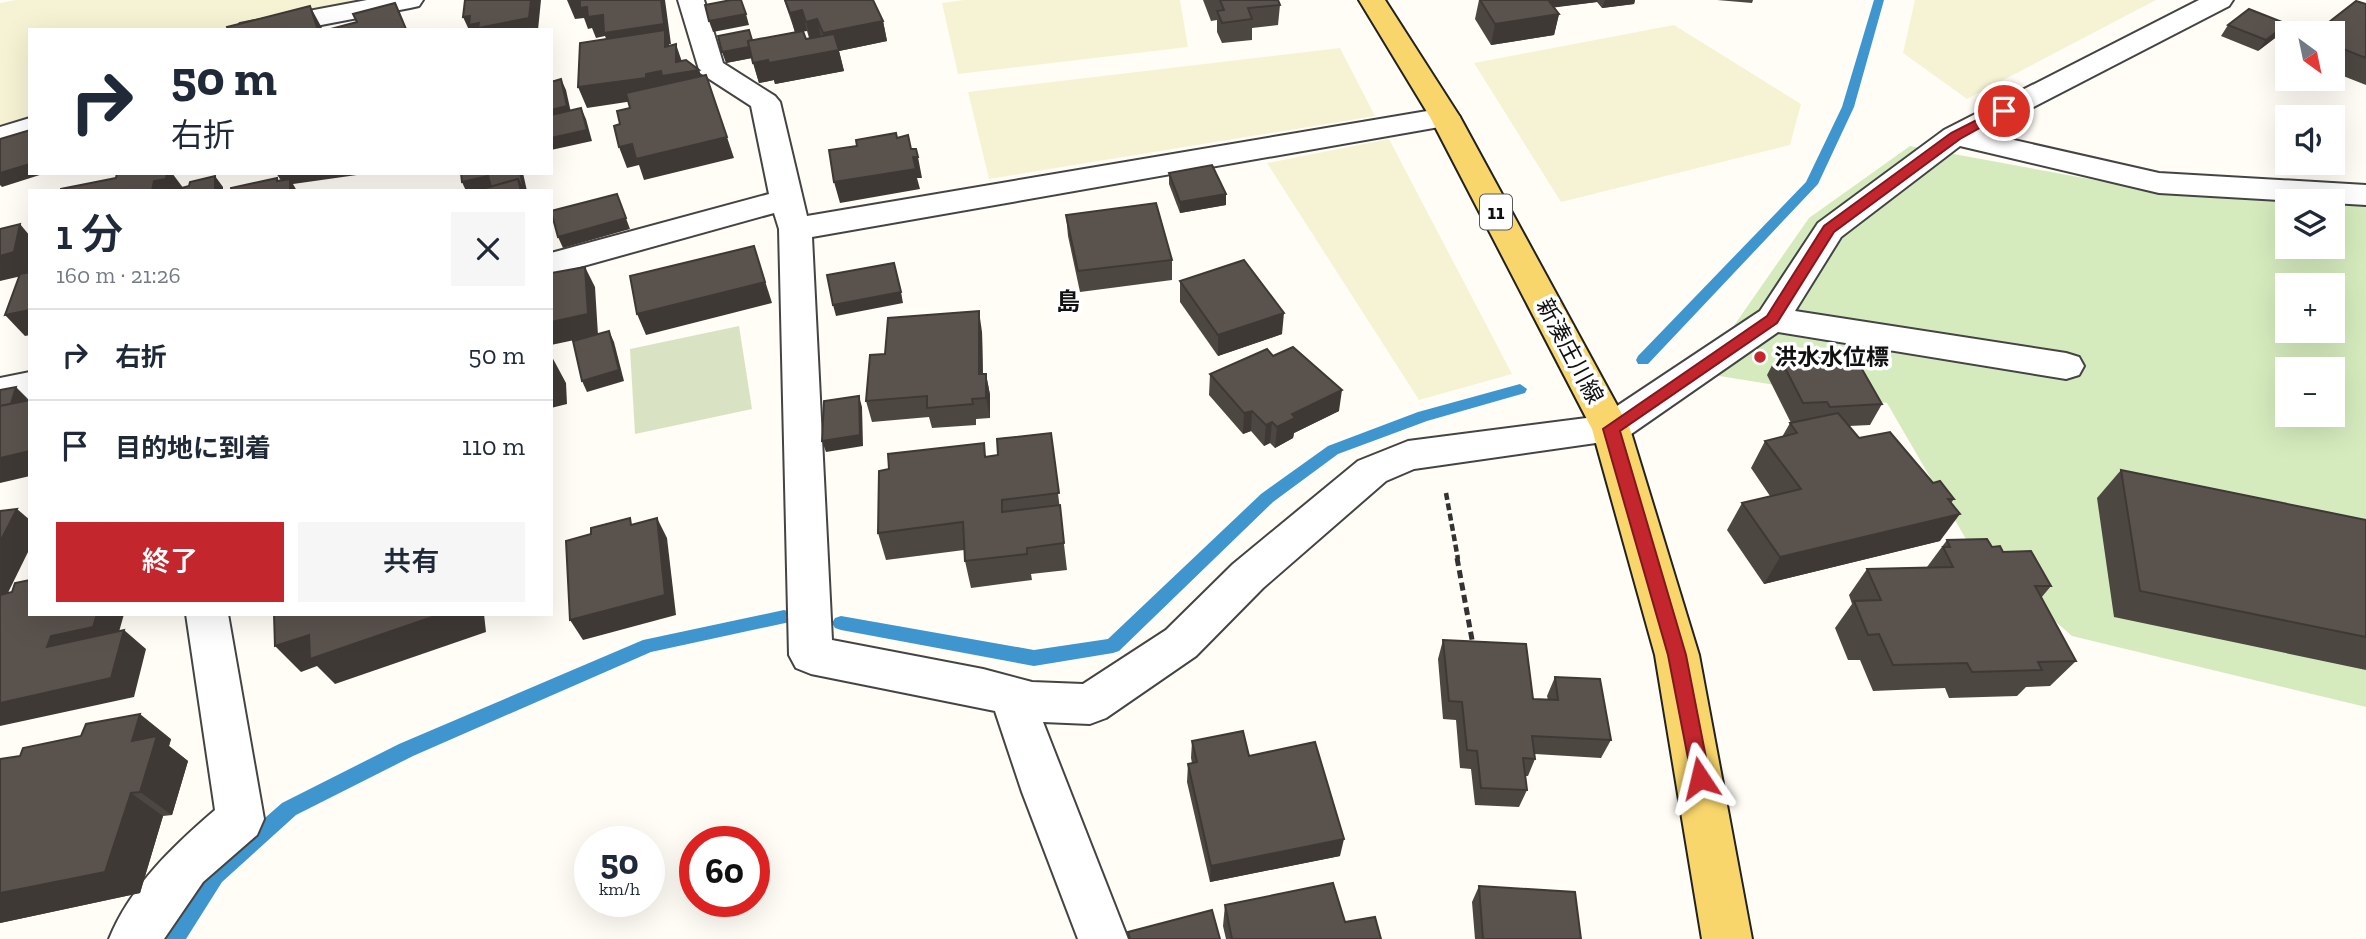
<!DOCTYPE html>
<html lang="ja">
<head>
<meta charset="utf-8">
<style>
	:root { --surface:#fff; --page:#f6f6f7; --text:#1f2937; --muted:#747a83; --line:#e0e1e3; --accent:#c4262e }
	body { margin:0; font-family:"Zilla Slab","Noto Sans JP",serif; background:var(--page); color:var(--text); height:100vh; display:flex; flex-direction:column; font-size:26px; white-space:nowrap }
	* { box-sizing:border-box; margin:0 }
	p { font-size:23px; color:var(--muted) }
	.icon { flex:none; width:38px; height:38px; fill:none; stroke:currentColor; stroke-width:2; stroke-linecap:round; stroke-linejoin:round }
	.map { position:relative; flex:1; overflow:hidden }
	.sheet { position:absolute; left:28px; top:189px; width:525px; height:427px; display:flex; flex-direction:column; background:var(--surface); border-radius:0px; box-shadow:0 7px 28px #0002 }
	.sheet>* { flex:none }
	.banner { position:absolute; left:28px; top:28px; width:525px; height:147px; border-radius:0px; box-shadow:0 7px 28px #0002; background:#fff; color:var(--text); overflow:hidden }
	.needle { width:46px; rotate:147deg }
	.fabs { position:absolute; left:2275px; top:21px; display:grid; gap:14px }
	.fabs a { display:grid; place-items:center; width:70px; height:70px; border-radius:0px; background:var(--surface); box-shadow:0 7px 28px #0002; font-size:35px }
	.speed { position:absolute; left:574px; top:826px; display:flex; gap:14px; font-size:35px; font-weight:700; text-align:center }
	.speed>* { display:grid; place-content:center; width:91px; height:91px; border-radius:50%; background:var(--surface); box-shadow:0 7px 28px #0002; line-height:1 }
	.speed small { font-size:18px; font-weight:400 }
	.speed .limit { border:10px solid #d22; background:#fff; color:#111 }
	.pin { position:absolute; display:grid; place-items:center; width:60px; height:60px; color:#fff; margin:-30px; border:4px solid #fff; border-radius:50%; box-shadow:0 2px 7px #0007 }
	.me { position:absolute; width:77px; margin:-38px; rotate:350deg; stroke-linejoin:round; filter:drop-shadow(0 0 5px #0008) }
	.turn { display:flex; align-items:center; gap:24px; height:147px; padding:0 28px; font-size:32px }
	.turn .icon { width:91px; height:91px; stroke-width:2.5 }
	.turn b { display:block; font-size:49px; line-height:60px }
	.round { display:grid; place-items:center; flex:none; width:74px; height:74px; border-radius:0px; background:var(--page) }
	.head { display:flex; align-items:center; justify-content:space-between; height:119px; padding:0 28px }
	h1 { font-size:42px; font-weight:600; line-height:52px }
	.button { display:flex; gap:14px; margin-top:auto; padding:14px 28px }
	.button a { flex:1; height:80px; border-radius:0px; background:var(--accent); color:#fff; font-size:28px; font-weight:600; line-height:80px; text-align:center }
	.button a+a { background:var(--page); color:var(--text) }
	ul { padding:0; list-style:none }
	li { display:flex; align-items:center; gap:21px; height:91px; padding:0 28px; border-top:2px solid var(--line) }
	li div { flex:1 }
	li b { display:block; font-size:26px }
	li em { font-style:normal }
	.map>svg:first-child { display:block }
	.farmland { fill:#f6f3d4 }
	.green { fill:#d5ebbd; fill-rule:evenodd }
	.cemetery { fill:#d9e3c4 }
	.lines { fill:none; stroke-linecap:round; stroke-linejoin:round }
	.stream { fill:#3f96cf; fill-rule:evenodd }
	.minor-casing { stroke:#444; stroke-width:4 }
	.major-casing { stroke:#222; stroke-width:4 }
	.path-far1 { stroke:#333; stroke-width:4.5; stroke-dasharray:7 3.5; stroke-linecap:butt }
	.path { stroke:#333; stroke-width:5; stroke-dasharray:8 4.5; stroke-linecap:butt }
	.minor { fill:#fff; fill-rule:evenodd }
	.major { fill:#f9d66b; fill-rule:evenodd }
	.wall { fill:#4d4742; fill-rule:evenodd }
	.shaded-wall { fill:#3f3936 }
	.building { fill:#5a524d; stroke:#3f3936; stroke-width:2 }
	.route { fill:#c4262e; stroke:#7f191e; stroke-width:2 }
	.poi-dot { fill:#c4262e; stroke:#fff; stroke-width:2.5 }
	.labels { text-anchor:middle; stroke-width:7; stroke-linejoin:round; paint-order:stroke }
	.shield { fill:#fff; stroke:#585858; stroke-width:2 }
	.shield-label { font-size:21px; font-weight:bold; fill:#111 }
	.street-label { font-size:23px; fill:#111; stroke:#fff }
	.poi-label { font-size:23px; font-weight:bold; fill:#111; stroke:#fff; text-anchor:start }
	.neighbourhood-label { font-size:24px; font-weight:bold; fill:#111; stroke:#fff }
</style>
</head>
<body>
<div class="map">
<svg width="2366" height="939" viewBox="0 0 2366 939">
	<rect width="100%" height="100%" fill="#fffdf5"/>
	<g class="farmland">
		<polygon points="16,0 375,0 222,30 30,30 30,118 0,129 0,3"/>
		<polygon points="964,0 1180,0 1188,47 958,74 942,3"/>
		<polygon points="1915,0 2156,0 1967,99 1903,53"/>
		<polygon points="1674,25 1801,104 1790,145 1561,202 1474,63"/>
		<polygon points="1340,48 1375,116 989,179 968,92"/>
		<polygon points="1389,139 1512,374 1419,400 1267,163"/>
	</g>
	<path class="green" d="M 1910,146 L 2171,194 L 2295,201 L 2287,201 L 2287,247 L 2333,247 L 2333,203 L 2366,205 L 2366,707 L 2072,636 L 1970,546 L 1887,403 L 1701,373 L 1809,218 ZM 2287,285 L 2333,285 L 2333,331 L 2287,331 ZM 2287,369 L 2333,369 L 2333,415 L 2287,415 Z"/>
	<polygon class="cemetery" points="739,326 752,409 635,434 630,349"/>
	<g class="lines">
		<g class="stream">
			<polygon points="1874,0 1884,0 1854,107 1818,184 1648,364 1638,364 1636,360 1638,356 1806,182 1842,107"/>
			<polygon points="1520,384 1527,389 1525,393 1427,421 1338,454 1273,502 1119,651 1113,653 1034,666 841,630 835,628 832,623 835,618 841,616 1034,650 1108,639 1261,494 1328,446 1418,412"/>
			<polygon points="784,610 790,612 793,617 790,622 651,652 413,756 296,815 222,882 186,939 164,939 208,868 282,803 399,744 643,640"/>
		</g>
		<defs>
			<g id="minor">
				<polygon points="367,0 423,0 419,6 410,8 295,30 236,30 240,24 250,22"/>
				<polygon points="678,0 704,0 723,63 775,96 780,102 807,216 1445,108 1455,111 1460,117 1455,123 1445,126 812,237 832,640 983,669 1032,682 1083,684 1166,630 1233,564 1358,461 1408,441 1602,416 1760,311 1818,223 1944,130 2199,0 2233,0 2229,6 1983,133 2159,173 2366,185 2366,205 2159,193 1960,146 1841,237 1795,311 2066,353 2079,357 2084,366 2079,375 2066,379 1778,332 1624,439 1414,469 1386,481 1263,588 1196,656 1106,718 1090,724 1043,722 1128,939 1078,939 1022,792 995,711 811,674 796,668 789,655 779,229 774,213 551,275 551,253 769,194 751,106 700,73"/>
				<polygon points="30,118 30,137 0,146 0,127"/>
				<polygon points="30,372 30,398 0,404 0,378"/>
				<path d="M 186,614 L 228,614 L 264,819 L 257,835 L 203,882 L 164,939 L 109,939 C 130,887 173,846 215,810 Z"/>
			</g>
			<polygon id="major" points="1359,0 1385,0 1460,117 1630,429 1699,655 1752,939 1702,939 1655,655 1592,429 1430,117"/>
		</defs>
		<use href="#minor" class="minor-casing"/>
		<use href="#major" class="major-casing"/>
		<polyline class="path-far1" points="1446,493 1458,559"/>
		<polyline class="path" points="1457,558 1473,645"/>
		<use href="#minor" class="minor"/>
		<use href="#major" class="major"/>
	</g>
	<g class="wall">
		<path d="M 784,0 L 873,0 L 883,21 L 887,41 L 839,51 L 844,71 L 775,84 L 774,80 L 759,83 L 752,58 L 726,63 L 752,40 L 795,32 ZM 803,31 L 807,31 L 809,38 L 806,39 Z"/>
		<polygon points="1203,0 1278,0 1280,5 1278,25 1252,28 1252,40 1222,43 1217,32 1217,20 1211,21"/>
		<polygon points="1479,0 1635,0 1634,4 1602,8 1597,2 1554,7 1559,14 1554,35 1491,45 1475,19"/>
		<polygon points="1717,0 1753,0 1752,3"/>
		<polygon points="2366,4 2366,85 2333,72 2333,33"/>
		<polygon points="2228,25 2279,35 2258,51 2221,36"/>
		<polygon points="1169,173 1226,194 1226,205 1180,213 1169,184"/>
		<polygon points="1066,215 1172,260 1172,280 1080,292 1068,236"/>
		<polygon points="1180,281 1282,334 1218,356 1180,302"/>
		<polygon points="982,332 983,374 986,374 990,395 990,418 976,419 976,425 932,428 929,417 872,422 866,401 885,354"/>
		<polygon points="1778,354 1882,404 1870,425 1849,426 1859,438 1933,483 1954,499 1951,503 1940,541 1764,584 1727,530 1742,503 1770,496 1751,468 1765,441 1782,437 1790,423 1791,423 1767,375"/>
		<polygon points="1273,356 1339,411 1294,433 1293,438 1275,448 1270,443 1264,446 1251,431 1243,434 1209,395 1210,374"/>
		<polygon points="1051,433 1067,570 1031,574 1032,580 971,588 965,561 964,550 886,560 878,533 987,457 998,455"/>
		<polygon points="2121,470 2366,520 2366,670 2114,617 2097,498"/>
		<polygon points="1947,540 1992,547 2003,552 2051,586 2041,598 2076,661 2050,686 2026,687 2017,696 1949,698 1945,688 1873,691 1860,660 1848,660 1835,628 1852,604 1849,595 1867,569 1927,567"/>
		<polygon points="1443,640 1533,699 1548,700 1547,696 1555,677 1611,740 1601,758 1535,754 1535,759 1528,776 1525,776 1527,790 1519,807 1475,805 1471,769 1460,768 1456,720 1443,719 1438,659"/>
		<polygon points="171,739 169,746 188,761 172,815 163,816 140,893 0,923 0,759"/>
		<polygon points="1192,741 1249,756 1340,856 1210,882 1187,782 1188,764 1192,763 1191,758"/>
		<polygon points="1479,886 1581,939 1475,939 1472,902"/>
		<polygon points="1225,905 1345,922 1381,939 1226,939 1223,926"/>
	</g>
	<g class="shaded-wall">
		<polygon points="531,0 541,0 538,30 469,30 463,17"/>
		<polygon points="567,0 581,0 587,7 603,15 661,0 665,0 671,44 669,44 671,50 612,54 605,36 596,38 592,28 588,29 584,18 575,19"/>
		<polygon points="1530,0 1598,0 1597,2 1527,11"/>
		<polygon points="1605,0 1635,0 1634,4 1602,8"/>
		<polygon points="310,6 323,30 318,30"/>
		<polygon points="802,10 807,31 795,33 790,13"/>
		<polygon points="746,14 749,25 713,32 709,21"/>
		<polygon points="1559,14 1554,35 1491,45 1495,24"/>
		<polygon points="817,19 822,40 811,42 806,22"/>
		<polygon points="883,21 887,41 839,51 844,71 775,84 774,80 759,83 753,63 828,53 823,33"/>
		<polygon points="2287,24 2279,35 2258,51 2266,40"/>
		<polygon points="676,44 683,65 699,70 706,90 587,108 578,87 661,71 676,62"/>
		<polygon points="754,46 757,57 726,63 722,52"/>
		<polygon points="561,79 566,90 572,117 551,122 551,110"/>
		<polygon points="581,108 586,119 592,141 551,150 551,138"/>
		<polygon points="727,137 734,158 644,180 639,165 627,168 619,147 632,144"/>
		<polygon points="913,157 918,157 922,178 917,178 920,189 840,203 834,182"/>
		<polygon points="30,164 30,173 46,173 2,187 0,185 0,173"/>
		<polygon points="162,173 172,173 184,189 183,191 152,191 154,181"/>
		<polygon points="276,173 371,173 293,184 297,191 290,191 284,185"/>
		<polygon points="520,173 523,173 527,191 502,191 518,179"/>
		<polygon points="215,176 223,187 223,191 215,191"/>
		<polygon points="488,176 494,187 478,191 466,191 462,182"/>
		<polygon points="617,194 630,229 563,248 558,237"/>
		<polygon points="1226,194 1226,205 1180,213 1180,202"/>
		<polygon points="20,224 30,236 30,274 0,281 0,256"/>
		<polygon points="754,246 772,303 646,335 637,314"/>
		<polygon points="585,267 595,287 598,335 551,345 551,322"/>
		<polygon points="901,292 903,303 836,316 833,305"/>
		<polygon points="30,310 30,335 25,336 5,315"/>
		<polygon points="979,311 982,332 983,395 979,374"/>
		<polygon points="1284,313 1282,334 1218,356 1218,335"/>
		<polygon points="609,331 614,342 624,381 587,392 582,381"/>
		<polygon points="551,355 566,383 567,404 551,408"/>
		<polygon points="986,374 990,395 990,418 986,398"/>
		<polygon points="16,387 27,398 20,423 0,428"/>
		<polygon points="1342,390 1339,411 1294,433 1293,438 1275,448 1277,427 1292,414"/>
		<polygon points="859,396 862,407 863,446 826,452 822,441"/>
		<polygon points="1252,411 1251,431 1243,434 1244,413"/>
		<polygon points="1272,422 1270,443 1264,446 1266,425"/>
		<polygon points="30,451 30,476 0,483 0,458"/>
		<polygon points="17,509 30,520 30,548 0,609 0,542"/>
		<polygon points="1960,514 1940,541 1764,584 1780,557"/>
		<polygon points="657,518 667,538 676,615 583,640 570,620"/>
		<polygon points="97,614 124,614 115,646 47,647 51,636"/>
		<polygon points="441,614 484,614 486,632 335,684 317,666 301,672 275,646 309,635"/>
		<polygon points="124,630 146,649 134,697 0,726 0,703"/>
		<polygon points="140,714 171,739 169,746 188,761 172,815 140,792 132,741"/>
		<polygon points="131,793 163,816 140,893 0,923 0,893"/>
		<polygon points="1344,839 1340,856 1210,882 1211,866"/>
	</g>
	<g class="building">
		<polygon points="465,0 531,0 529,18 478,28 479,23 469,25 470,16 463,17"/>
		<polygon points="580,0 661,0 664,24 604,33 603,15 588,17 587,7 580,8"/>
		<polygon points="731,0 741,0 746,14 709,21 705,5"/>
		<polygon points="785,0 873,0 883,21 823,33 817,19 806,22 802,10 790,13"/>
		<polygon points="1220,0 1278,0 1280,5 1248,8 1252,19 1222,23 1217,11 1224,10"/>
		<polygon points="1480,0 1548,0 1559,14 1495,24"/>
		<polygon points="2356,1 2366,4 2366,58 2333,45 2333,33 2315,33"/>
		<polygon points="395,3 406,29 402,30 327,30 357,22 353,14"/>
		<polygon points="310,6 318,30 228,30 227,27"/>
		<polygon points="2249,9 2287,24 2266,40 2228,25"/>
		<polygon points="665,30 665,47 676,44 676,62 686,60 699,70 662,76 661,71 646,74 646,78 578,87 580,43"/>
		<polygon points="749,30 752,40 748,41 749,47 722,52 718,36"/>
		<polygon points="803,31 806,39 834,34 839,50 769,63 768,60 753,63 748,41"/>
		<polygon points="706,75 727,137 636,159 632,144 619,147 614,126 620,124 617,111 630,108 626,93"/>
		<polygon points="561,79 567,106 551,110 551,82"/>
		<polygon points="581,108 587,130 551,138 551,115"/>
		<polygon points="30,130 30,164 0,173 0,139"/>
		<polygon points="896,133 897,138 908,135 911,149 916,149 918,157 913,157 916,169 834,182 829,150 857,146 856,140"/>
		<polygon points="1212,165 1226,194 1180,202 1169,173"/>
		<polygon points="117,173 167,173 166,179 154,181 152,191 60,191 61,189 116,178"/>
		<polygon points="461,173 520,173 523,185 521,186 518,179 491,187 488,176 462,182"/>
		<polygon points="215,176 215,191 171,191 189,186 190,182"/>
		<polygon points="277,178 277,181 290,179 290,191 231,191 231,188"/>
		<polygon points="518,179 521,191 475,191"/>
		<polygon points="617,194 626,218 558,237 551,211"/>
		<polygon points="1156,203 1172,260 1078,271 1066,215"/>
		<polygon points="20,224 14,252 0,256 0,229"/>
		<polygon points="754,246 765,282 637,314 630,276"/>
		<polygon points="1244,260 1284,313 1218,335 1180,281"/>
		<polygon points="894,263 901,292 833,305 827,275"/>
		<polygon points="585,267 588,314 551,322 551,273"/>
		<polygon points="30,272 30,310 5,315 20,274"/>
		<polygon points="979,311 979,374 986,374 986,398 972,399 973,404 927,408 927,396 866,401 870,355 885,354 888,318"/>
		<polygon points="609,331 619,370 582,381 573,341"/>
		<polygon points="1293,347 1342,390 1292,414 1295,418 1277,427 1272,422 1266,425 1252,411 1244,413 1210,374 1267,349 1273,356"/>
		<polygon points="1851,350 1882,404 1830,407 1827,402 1803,403 1778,354"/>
		<polygon points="16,387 11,404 0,406 0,390"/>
		<polygon points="859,396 860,435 822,441 824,401"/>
		<polygon points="30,400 30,451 0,458 0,406"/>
		<polygon points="1838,413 1859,438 1890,432 1933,483 1940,481 1954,499 1948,499 1960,514 1780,557 1742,503 1801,489 1765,441 1797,433 1790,423"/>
		<polygon points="1051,433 1059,493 1002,500 1002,512 1060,505 1064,543 1027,548 1027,554 965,561 963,522 878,533 879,471 889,469 888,454 984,443 985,457 998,455 997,439"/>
		<polygon points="2121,470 2366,520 2366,637 2140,591"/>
		<polygon points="17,509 0,542 0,511"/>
		<polygon points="630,518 631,525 657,518 665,595 570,620 566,541 591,534 591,528"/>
		<polygon points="1987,539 1992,547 2000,546 2003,552 2031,551 2051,586 2035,586 2076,661 2038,662 2042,670 1972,672 1967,663 1893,665 1879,634 1868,635 1854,601 1881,600 1867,569 1953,567 1943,547 1950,547 1947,540"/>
		<polygon points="30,580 30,614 97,614 93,627 51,636 47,647 124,630 111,678 0,703 0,595 12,592 15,583"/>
		<polygon points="274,614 441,614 310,659 309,635 275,646"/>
		<polygon points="1443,640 1526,644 1533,699 1558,700 1555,677 1600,679 1611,740 1532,736 1535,759 1523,758 1527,790 1481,788 1477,751 1467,750 1462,702 1449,701"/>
		<polygon points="140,714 132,741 157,736 140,792 131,793 105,872 0,893 0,759 20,756 23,748 81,736 86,724"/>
		<polygon points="1243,731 1249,756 1315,742 1344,839 1211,866 1188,764 1197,762 1192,741"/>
		<polygon points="1333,883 1345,922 1375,917 1381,939 1232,939 1225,905"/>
		<polygon points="1479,886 1575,892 1581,939 1483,939"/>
		<polygon points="1212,910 1220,939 1130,939 1128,932"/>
	</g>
	<polygon class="route" points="2000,108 2010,111 1960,139 1834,232 1777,323 1620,431 1686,655 1710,778 1707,784 1700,787 1693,784 1668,655 1603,429 1767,316 1824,226 1951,133"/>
	<circle class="poi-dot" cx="1760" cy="357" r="7"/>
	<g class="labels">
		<rect class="shield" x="1480" y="194.5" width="32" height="35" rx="5"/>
		<g class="shield-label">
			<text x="1496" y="219">11</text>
		</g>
		<g class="street-label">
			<text transform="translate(1570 351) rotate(62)" y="8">新湊庄川線</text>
		</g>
		<g class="poi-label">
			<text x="1774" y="365">洪水水位標</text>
		</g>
		<g class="neighbourhood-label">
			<text x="1068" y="310">島</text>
		</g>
	</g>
</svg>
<div class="fabs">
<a><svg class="needle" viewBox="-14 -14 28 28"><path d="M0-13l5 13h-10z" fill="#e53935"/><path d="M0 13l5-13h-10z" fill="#747a83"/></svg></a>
<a><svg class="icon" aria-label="sound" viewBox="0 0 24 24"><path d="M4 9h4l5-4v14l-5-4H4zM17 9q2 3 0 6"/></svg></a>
<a><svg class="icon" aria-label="layers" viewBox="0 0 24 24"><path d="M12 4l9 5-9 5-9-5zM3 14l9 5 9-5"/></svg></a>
<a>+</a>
<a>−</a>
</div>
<div class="speed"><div>50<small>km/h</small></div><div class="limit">60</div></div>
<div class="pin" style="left:2004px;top:111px;background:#d93025"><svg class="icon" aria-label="arrive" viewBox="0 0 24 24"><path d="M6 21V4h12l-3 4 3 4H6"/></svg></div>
<svg class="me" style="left:1700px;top:778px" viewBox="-20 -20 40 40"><path d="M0-17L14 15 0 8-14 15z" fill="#c4262e" stroke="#fff" stroke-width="4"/></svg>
<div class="banner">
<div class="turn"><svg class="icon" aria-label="right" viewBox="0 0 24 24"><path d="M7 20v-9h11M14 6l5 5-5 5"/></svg><div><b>50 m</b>右折</div></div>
</div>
<section class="sheet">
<div class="head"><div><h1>1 分</h1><p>160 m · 21:26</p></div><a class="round"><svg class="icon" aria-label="close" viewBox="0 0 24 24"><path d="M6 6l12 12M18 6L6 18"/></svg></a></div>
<ul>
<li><svg class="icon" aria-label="right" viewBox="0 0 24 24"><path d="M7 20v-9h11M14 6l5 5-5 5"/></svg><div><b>右折</b></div><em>50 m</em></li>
<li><svg class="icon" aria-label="arrive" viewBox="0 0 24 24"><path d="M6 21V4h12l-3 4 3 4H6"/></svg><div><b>目的地に到着</b></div><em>110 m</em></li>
</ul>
<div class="button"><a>終了</a><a>共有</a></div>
</section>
</div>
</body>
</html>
